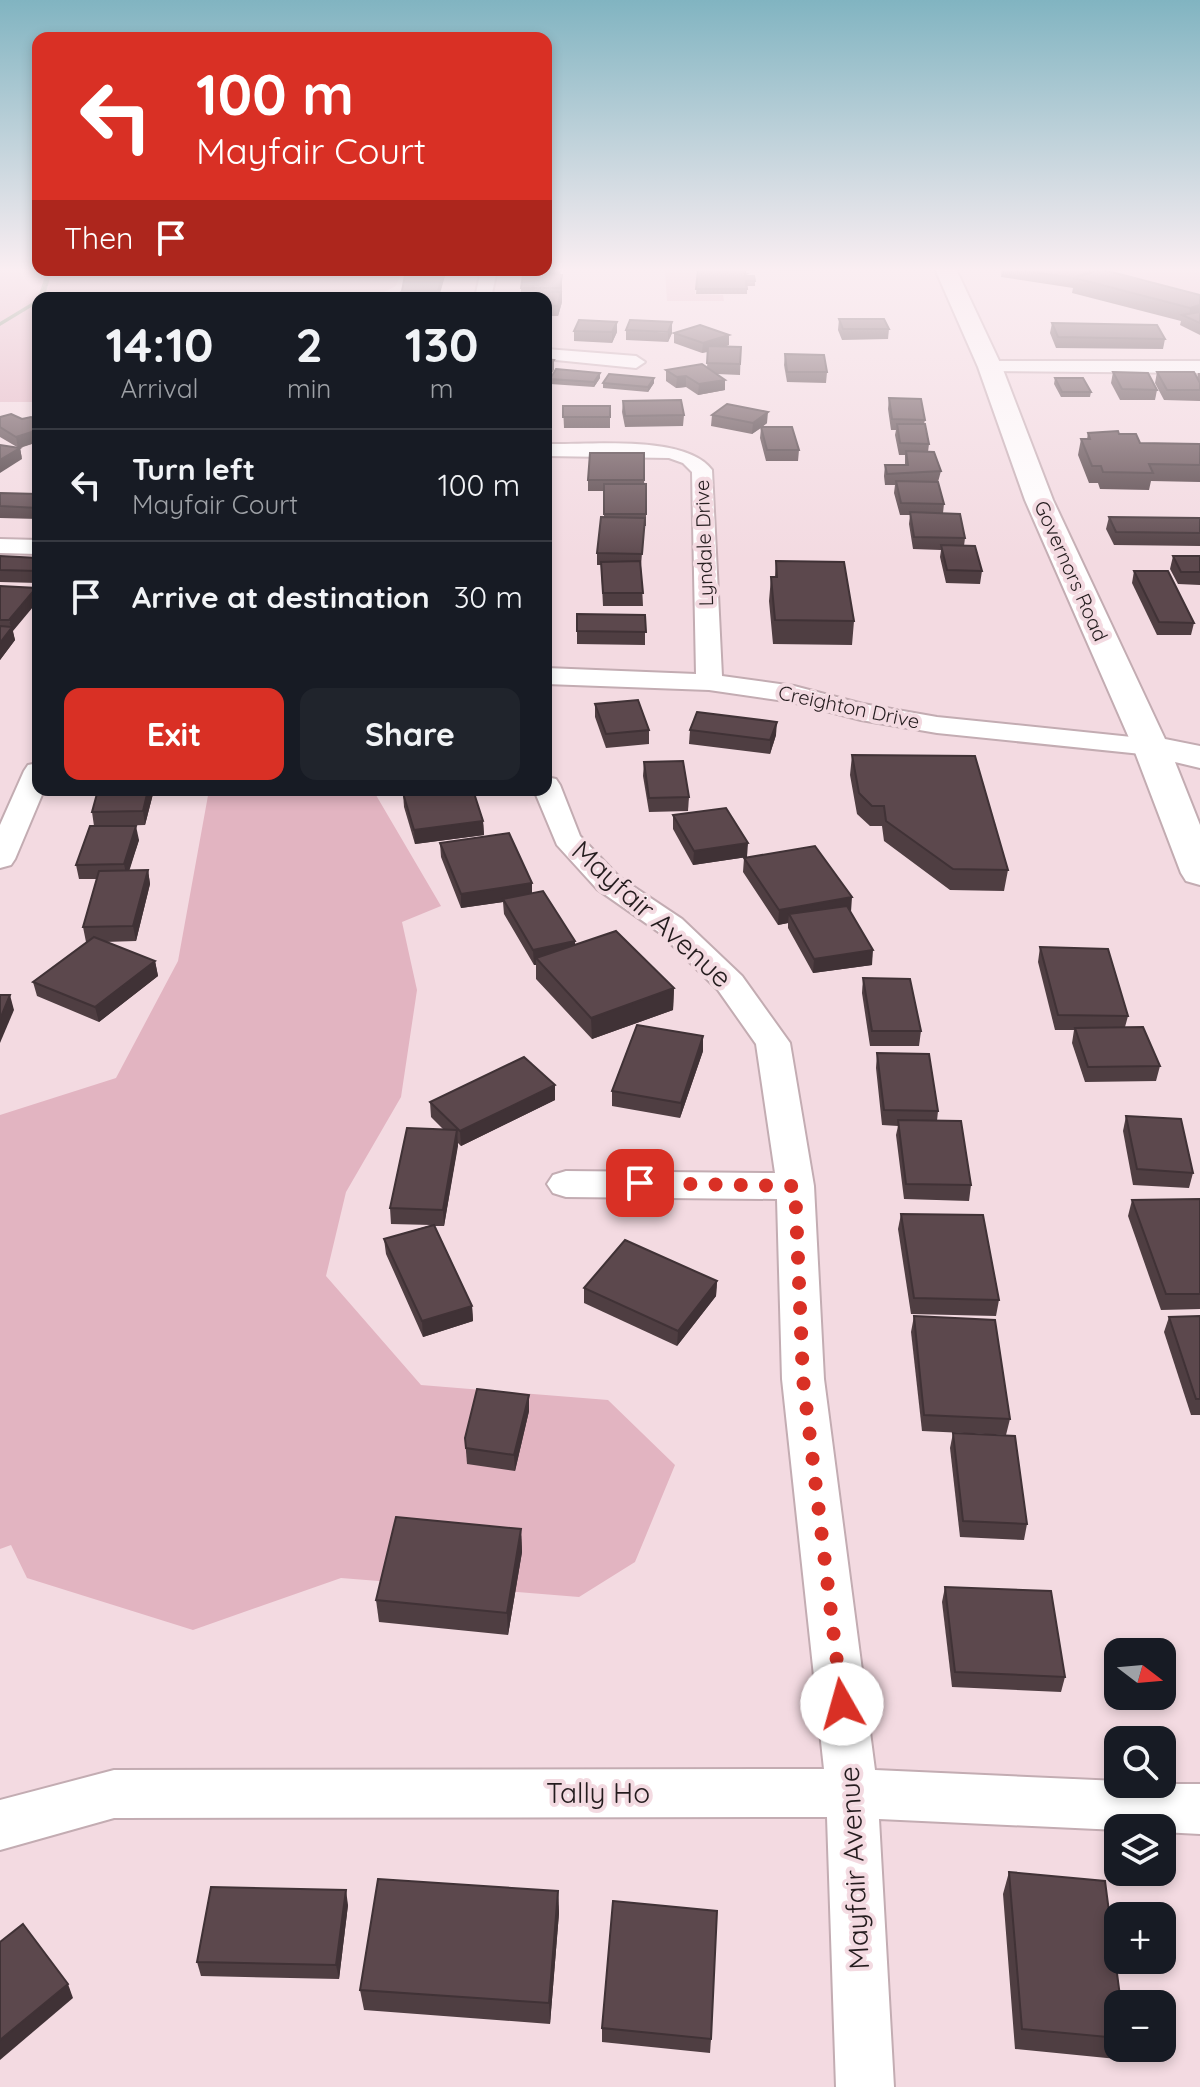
<!DOCTYPE html>
<html lang="en">
<head>
<meta charset="utf-8">
<style>
	:root { --surface:#171b24; --page:#20242c; --text:#f1f3f6; --muted:#9ea1a6; --line:#363941; --accent:#d93025 }
	body { margin:0; font-family:Quicksand,sans-serif; background:var(--page); color:var(--text); height:100vh; display:flex; flex-direction:column; font-size:30px; white-space:nowrap }
	* { box-sizing:border-box; margin:0 }
	p { font-size:26px; color:var(--muted) }
	.icon { flex:none; width:44px; height:44px; fill:none; stroke:currentColor; stroke-width:2; stroke-linecap:round; stroke-linejoin:round }
	.map { position:relative; flex:1; overflow:hidden }
	.side { position:absolute; left:32px; top:292px; width:520px; height:504px; display:flex; flex-direction:column; background:var(--surface); border-radius:16px; box-shadow:0 4px 12px #0003 }
	.side>* { flex:none }
	.hud { position:absolute; left:32px; top:32px; width:520px; height:244px; border-radius:16px; box-shadow:0 4px 12px #0003; background:#d93025; color:#fff; overflow:hidden }
	.needle { width:52px; rotate:106deg }
	.buttons { position:absolute; left:1104px; top:1638px; display:grid; gap:16px }
	.buttons a { display:grid; place-items:center; width:72px; height:72px; border-radius:16px; background:var(--surface); box-shadow:0 4px 12px #0003; font-size:40px }
	.pin { position:absolute; display:grid; place-items:center; width:68px; height:68px; color:#fff; margin:-34px; border-radius:16px; box-shadow:0 4px 12px #0006 }
	.me { position:absolute; width:88px; margin:-44px; rotate:353deg; stroke-linejoin:round; filter:drop-shadow(0 0 6px #0008) }
	.turn { display:flex; align-items:center; gap:28px; height:168px; padding:0 32px; font-size:36px }
	.turn .icon { width:104px; height:104px; stroke-width:2.5 }
	.turn b { display:block; font-size:56px; line-height:68px }
	.then { display:flex; align-items:center; height:76px; padding:0 32px; background:#0003; gap:16px; font-size:30px }
	.eta { display:flex; justify-content:space-evenly; align-items:center; height:136px; text-align:center }
	.eta b { font-size:48px; font-weight:800; line-height:56px }
	.cta { display:flex; gap:16px; margin-top:auto; padding:16px 32px }
	.cta a { flex:1; height:92px; border-radius:16px; background:var(--accent); color:#fff; font-size:32px; font-weight:800; line-height:92px; text-align:center }
	.cta a+a { background:var(--page); color:var(--text) }
	ul { padding:0; list-style:none }
	li { display:flex; align-items:center; gap:24px; height:112px; padding:0 32px; border-top:2px solid var(--line) }
	li div { flex:1 }
	li b { display:block; font-size:30px }
	li em { font-style:normal }
	.map>svg:first-child { display:block }
	.green { fill:#e2b4c1 }
	.lines { fill:none; stroke-linecap:round; stroke-linejoin:round }
	.stream { fill:#698667; fill-rule:evenodd }
	.street-casing { stroke:#c3acb2; stroke-width:4 }
	.secondary-casing { stroke:#c3acb2; stroke-width:4 }
	.street { fill:#fff; fill-rule:evenodd }
	.secondary { fill:#fff; fill-rule:evenodd }
	.wall { fill:#4f3e42 }
	.shaded-wall { fill:#403236 }
	.building { fill:#5c484d; stroke:#403236; stroke-width:2 }
	.route { stroke:#d93025; stroke-width:14; stroke-dasharray:0 25.2 }
	.labels { text-anchor:middle; stroke-width:8; stroke-linejoin:round; paint-order:stroke }
	.far-street-label { font-size:20px; fill:#241c1e; stroke:#f3dae1 }
	.near-street-label { font-size:28px; fill:#241c1e; stroke:#f3dae1 }
</style>
</head>
<body>
<div class="map">
<svg width="1200" height="2087" viewBox="0 0 1200 2087">
	<rect width="100%" height="100%" fill="#f3dae1"/>
	<g class="green">
		<polygon points="0,269 38,270 402,270 396,286 372,298 38,298 38,402 0,402"/>
		<polygon points="665,269 697,269 695,294 723,295 724,301 667,301"/>
		<polygon points="1088,269 1200,269 1200,302 1158,295"/>
		<polygon points="209,790 373,790 441,906 402,922 417,990 401,1097 346,1192 326,1276 421,1385 608,1400 675,1465 635,1562 579,1597 341,1578 193,1630 27,1578 11,1545 0,1549 0,1115 116,1078 178,961"/>
	</g>
	<g class="lines">
		<g class="stream">
			<polygon points="38,269 44,270 51,275 44,298 38,298 45,276"/>
			<polygon points="38,299 38,303 0,326 0,322"/>
		</g>
		<defs>
			<g id="street">
				<polygon points="481,270 497,270 491,298 475,298"/>
				<polygon points="546,349 636,356 645,362 636,368 546,359"/>
				<polygon points="990,361 1200,361 1200,373 983,371 981,367 983,363"/>
				<path d="M 546,444 C 589,445 686,434 712,470 L 722,676 L 794,686 L 863,704 L 937,717 L 1151,739 L 1161,741 L 1165,747 L 1161,753 L 1151,755 L 937,733 L 861,720 L 792,702 L 709,690 L 546,684 L 546,668 L 696,674 L 692,472 L 683,463 L 669,458 L 546,456 Z"/>
				<polygon points="0,539 38,540 38,554 0,553"/>
				<polygon points="38,763 38,790 44,790 15,859 11,865 0,868 0,825 24,771 28,765"/>
				<polygon points="546,777 556,779 560,785 580,836 619,877 682,919 742,976 790,1043 814,1186 824,1379 875,1770 1118,1781 1118,1784 1200,1784 1200,1834 1162,1832 1162,1828 1118,1830 879,1819 894,2087 836,2087 827,1817 114,1818 0,1850 0,1800 114,1770 824,1769 782,1379 777,1199 566,1197 553,1193 547,1184 553,1175 566,1171 775,1173 756,1044 718,990 660,933 597,889 557,845 534,790 546,790"/>
			</g>
			<polygon id="secondary" points="935,269 956,269 1002,367 1053,500 1165,739 1200,746 1200,768 1175,762 1200,825 1200,885 1186,881 1181,873 1133,747 1025,500 978,367"/>
		</defs>
		<use href="#street" class="street-casing"/>
		<use href="#secondary" class="secondary-casing"/>
		<use href="#street" class="street"/>
		<use href="#secondary" class="secondary"/>
	</g>
	<g class="wall">
		<polygon points="561,269 560,275 562,285 562,302 558,316 550,316 546,327 546,298 521,298 521,288 528,275 528,270"/>
		<polygon points="698,269 750,273 745,276 755,281 755,286 747,286 747,294 696,294"/>
		<polygon points="761,269 859,269 789,271"/>
		<polygon points="1002,269 1094,269 1094,271 1200,295 1200,335 1180,325 1181,321 1072,293 1073,288 1001,277"/>
		<polygon points="406,270 448,270 446,271 439,298 393,298 402,292"/>
		<polygon points="839,319 889,329 888,339 842,340 838,330"/>
		<polygon points="617,322 617,332 612,343 574,341 574,331"/>
		<polygon points="1052,323 1165,339 1163,349 1056,348 1050,333"/>
		<polygon points="626,330 672,333 668,342 626,340"/>
		<polygon points="674,333 729,335 729,345 726,346 741,347 740,375 717,374 725,390 698,395 686,387 676,388 666,381 666,370 707,368 708,352 702,353 674,343"/>
		<polygon points="785,354 827,372 826,383 787,382 784,365"/>
		<polygon points="1113,372 1157,390 1155,400 1120,400 1111,383"/>
		<polygon points="1157,372 1197,378 1198,373 1200,373 1200,401 1164,400 1155,383"/>
		<polygon points="600,378 594,387 550,384 550,379"/>
		<polygon points="654,378 654,383 648,392 603,388 603,383"/>
		<polygon points="1055,378 1091,392 1090,397 1061,397 1054,384"/>
		<polygon points="889,398 925,420 924,424 929,444 928,452 941,471 938,482 944,504 943,513 965,538 964,546 982,571 980,584 946,583 940,557 941,550 913,549 909,524 910,515 900,515 894,493 895,485 885,485 884,476 885,465 905,465 905,455 899,455 895,435 896,430 891,430 888,409"/>
		<polygon points="623,401 684,415 683,426 625,427 622,412"/>
		<polygon points="563,406 610,417 610,428 564,428"/>
		<polygon points="712,415 767,423 762,427 799,450 798,461 766,461 760,438 761,428 752,434 711,426"/>
		<polygon points="0,417 38,420 38,442 20,448 22,459 17,447 0,437"/>
		<polygon points="1088,433 1119,434 1140,443 1200,444 1200,482 1151,481 1149,490 1100,489 1098,483 1089,483 1078,455 1081,439 1087,439"/>
		<polygon points="588,480 644,480 646,514 646,526 644,526 641,566 643,606 603,606 601,565 597,565 597,553 604,517 604,491 588,491"/>
		<polygon points="0,493 38,494 38,519 0,518"/>
		<polygon points="1109,517 1200,518 1200,546 1114,545 1106,529"/>
		<polygon points="0,556 38,558 38,583 0,582"/>
		<polygon points="1173,556 1200,556 1200,585 1178,584 1170,569"/>
		<polygon points="776,561 854,621 852,645 773,644 769,601 771,577 775,577"/>
		<polygon points="1134,571 1194,623 1191,635 1157,635 1132,583"/>
		<polygon points="0,587 15,640 0,660"/>
		<polygon points="577,614 645,615 645,645 577,644"/>
		<polygon points="595,704 649,730 649,744 606,748 595,717"/>
		<polygon points="690,730 776,735 770,754 689,744"/>
		<polygon points="852,755 1008,870 1004,891 950,890 884,841 882,826 870,826 857,814 850,775"/>
		<polygon points="644,762 689,797 688,811 649,812 643,776"/>
		<polygon points="98,790 154,790 145,825 113,826 139,840 129,870 148,870 150,884 136,941 105,942 155,961 158,976 99,1022 37,996 33,982 87,942 86,942 83,927 97,879 79,879 76,865 94,826 92,812"/>
		<polygon points="403,793 483,821 484,835 415,844 404,807"/>
		<polygon points="673,815 747,857 693,865 673,829"/>
		<polygon points="440,843 532,893 575,941 575,944 674,988 673,1010 592,1039 536,979 536,965 534,965 504,914 503,902 461,908 441,857"/>
		<polygon points="744,858 850,912 872,965 813,973 788,928 788,923 778,925 743,872"/>
		<polygon points="1040,947 1128,1016 1125,1027 1160,1066 1156,1081 1085,1082 1072,1043 1074,1030 1055,1030 1038,962"/>
		<polygon points="863,978 921,1031 919,1046 870,1046 862,993"/>
		<polygon points="703,1051 680,1118 612,1106 612,1091"/>
		<polygon points="877,1053 938,1111 937,1121 971,1185 969,1201 904,1199 896,1135 898,1126 882,1125 876,1068"/>
		<polygon points="555,1085 555,1100 461,1146 458,1143 444,1226 434,1226 472,1306 473,1321 423,1337 386,1254 384,1239 431,1225 391,1224 390,1208 444,1130 431,1117 430,1102"/>
		<polygon points="1126,1116 1193,1173 1189,1188 1133,1185 1123,1131"/>
		<polygon points="1200,1199 1200,1309 1161,1310 1128,1216 1132,1200"/>
		<polygon points="901,1214 999,1300 996,1316 911,1314 898,1229"/>
		<polygon points="717,1281 716,1296 677,1346 584,1303 584,1288"/>
		<polygon points="914,1316 1010,1419 1006,1435 922,1431 911,1332"/>
		<polygon points="1200,1316 1200,1415 1191,1415 1164,1332 1169,1317"/>
		<polygon points="529,1395 529,1411 515,1471 467,1464 465,1438"/>
		<polygon points="953,1433 1027,1524 1024,1540 960,1537 950,1448"/>
		<polygon points="521,1529 522,1552 508,1635 379,1622 376,1600"/>
		<polygon points="945,1587 1065,1677 1061,1692 952,1687 942,1602"/>
		<polygon points="1009,1872 1118,2004 1118,2048 1121,2048 1117,2059 1015,2049 1003,1894"/>
		<polygon points="558,1891 559,1913 550,2024 364,2010 360,1990"/>
		<polygon points="348,1905 339,1979 201,1976 197,1962"/>
		<polygon points="602,2028 711,2039 710,2053 602,2042"/>
	</g>
	<g class="shaded-wall">
		<polygon points="444,270 446,270 446,273 438,298 438,291"/>
		<polygon points="562,275 562,302 558,316 558,306 560,296"/>
		<polygon points="1200,305 1200,318 1189,318 1190,308"/>
		<polygon points="550,308 550,318 546,327 546,317"/>
		<polygon points="617,322 617,332 612,343 612,332"/>
		<polygon points="672,322 672,333 668,342 668,332"/>
		<polygon points="729,335 729,345 702,353 703,343"/>
		<polygon points="554,360 554,370 546,382 546,371"/>
		<polygon points="600,373 600,378 594,387 594,382"/>
		<polygon points="686,376 686,387 676,388 677,377"/>
		<polygon points="654,378 654,383 648,392 648,387"/>
		<polygon points="725,380 725,390 698,395 699,384"/>
		<polygon points="768,412 767,423 752,434 753,423"/>
		<polygon points="38,430 38,442 18,448 16,437"/>
		<polygon points="20,448 22,459 0,473 0,460"/>
		<polygon points="36,588 38,601 13,631 15,640 0,660 0,643 11,629 9,620"/>
		<polygon points="777,722 776,735 770,754 770,740"/>
		<polygon points="148,790 154,790 145,825 143,811"/>
		<polygon points="483,821 484,835 415,844 414,830"/>
		<polygon points="136,826 139,840 127,878 124,864"/>
		<polygon points="748,843 747,857 693,865 694,851"/>
		<polygon points="148,870 150,884 136,941 133,926"/>
		<polygon points="532,883 532,897 503,899 503,902 461,908 461,894"/>
		<polygon points="852,897 851,912 789,914 788,923 778,925 779,910"/>
		<polygon points="575,941 575,956 536,958 536,965 534,965 533,950"/>
		<polygon points="873,950 872,965 813,973 814,959"/>
		<polygon points="155,961 158,976 99,1022 95,1007"/>
		<polygon points="674,988 673,1010 592,1039 591,1018"/>
		<polygon points="10,995 14,1010 0,1043 0,1019"/>
		<polygon points="703,1036 703,1051 680,1118 681,1103"/>
		<polygon points="555,1085 555,1100 461,1146 460,1131"/>
		<polygon points="457,1130 458,1146 444,1226 443,1210"/>
		<polygon points="717,1281 716,1296 677,1346 678,1331"/>
		<polygon points="472,1306 473,1321 423,1337 422,1321"/>
		<polygon points="529,1395 529,1411 515,1471 514,1455"/>
		<polygon points="521,1529 522,1552 508,1635 507,1613"/>
		<polygon points="346,1890 348,1905 339,1979 336,1965"/>
		<polygon points="558,1891 559,1913 550,2024 549,2003"/>
		<polygon points="68,1984 73,1998 0,2060 0,2040"/>
	</g>
	<g class="building">
		<polygon points="559,269 559,273 534,273 534,270"/>
		<polygon points="698,269 748,269 745,271 745,276 754,276 755,281 746,281 747,289 696,289"/>
		<polygon points="1015,269 1090,269 1083,275 1075,278 1078,279"/>
		<polygon points="1100,269 1200,295 1200,305 1190,308 1075,278"/>
		<polygon points="406,270 444,270 438,291 402,291"/>
		<polygon points="523,275 562,275 560,288 521,288"/>
		<polygon points="524,291 561,292 558,306 546,306 546,298 522,298"/>
		<polygon points="401,292 438,297 437,298 393,298"/>
		<polygon points="1200,312 1200,323 1182,315"/>
		<polygon points="839,319 884,319 889,329 843,329"/>
		<polygon points="579,320 617,322 612,332 574,331"/>
		<polygon points="630,320 672,322 668,332 626,330"/>
		<polygon points="1052,323 1157,325 1165,339 1058,337"/>
		<polygon points="700,325 729,335 703,343 674,333"/>
		<polygon points="708,346 741,347 740,364 707,363"/>
		<polygon points="785,354 824,355 827,372 787,372"/>
		<polygon points="546,359 554,360 546,371"/>
		<polygon points="702,364 725,380 699,384 686,376 677,377 666,370"/>
		<polygon points="556,369 600,373 594,382 550,379"/>
		<polygon points="1113,372 1148,373 1157,390 1122,389"/>
		<polygon points="1157,372 1194,372 1200,383 1200,390 1167,390"/>
		<polygon points="609,374 654,378 648,387 603,383"/>
		<polygon points="1055,378 1083,378 1091,392 1062,392"/>
		<polygon points="889,398 921,399 925,420 892,419"/>
		<polygon points="681,400 684,415 625,416 623,401"/>
		<polygon points="727,404 768,412 753,423 712,415"/>
		<rect x="563" y="406" width="47" height="11"/>
		<polygon points="11,414 22,419 31,417 38,420 38,430 16,437 0,427 0,417"/>
		<polygon points="897,424 925,424 929,444 900,443"/>
		<polygon points="761,427 792,427 799,450 767,450"/>
		<polygon points="1118,431 1119,434 1136,434 1140,443 1200,444 1200,465 1149,464 1153,473 1103,472 1101,466 1092,466 1081,439 1090,439 1088,433"/>
		<polygon points="0,445 20,448 0,460"/>
		<polygon points="906,451 934,452 941,471 887,474 885,465 908,465"/>
		<polygon points="590,453 644,453 644,480 588,480"/>
		<polygon points="896,481 938,482 944,504 901,503"/>
		<rect x="604" y="484" width="42" height="30"/>
		<polygon points="0,493 38,494 38,508 0,506"/>
		<polygon points="910,512 960,514 965,538 914,537"/>
		<polygon points="601,517 645,518 642,554 597,553"/>
		<polygon points="1109,517 1200,518 1200,533 1116,532"/>
		<polygon points="941,545 975,546 982,571 947,570"/>
		<polygon points="0,556 38,558 38,571 0,570"/>
		<polygon points="1173,556 1200,556 1200,572 1181,572"/>
		<polygon points="640,561 643,593 603,593 601,562"/>
		<polygon points="776,561 844,562 854,621 775,620 771,577 777,577"/>
		<polygon points="1134,571 1168,571 1194,623 1159,622"/>
		<polygon points="0,586 36,588 9,620 0,620"/>
		<polygon points="577,614 645,615 646,632 577,631"/>
		<polygon points="0,626 12,627 0,643"/>
		<polygon points="638,700 649,730 606,734 595,704"/>
		<polygon points="697,712 777,722 770,740 690,730"/>
		<polygon points="852,755 975,756 1008,870 953,869 886,821 884,806 872,806 859,793"/>
		<polygon points="683,761 689,797 649,798 644,762"/>
		<polygon points="98,790 148,790 143,811 92,812"/>
		<polygon points="432,790 473,790 483,821 414,830 403,793"/>
		<polygon points="726,808 748,843 694,851 673,815"/>
		<polygon points="90,826 136,826 124,864 76,865"/>
		<polygon points="509,833 532,883 461,894 440,843"/>
		<polygon points="815,846 852,897 779,910 744,858"/>
		<polygon points="148,870 133,926 83,927 99,871"/>
		<polygon points="543,891 575,941 533,950 503,899"/>
		<polygon points="847,906 873,950 814,959 789,914"/>
		<polygon points="616,931 674,988 591,1018 536,958"/>
		<polygon points="94,937 155,961 95,1007 33,982"/>
		<polygon points="1040,947 1108,949 1128,1016 1058,1015"/>
		<polygon points="863,978 910,979 921,1031 872,1031"/>
		<polygon points="0,995 10,995 0,1019"/>
		<polygon points="637,1025 703,1036 681,1103 612,1091"/>
		<polygon points="1143,1027 1160,1066 1088,1067 1075,1028"/>
		<polygon points="877,1053 929,1054 938,1111 884,1110"/>
		<polygon points="524,1057 555,1085 460,1131 430,1102"/>
		<polygon points="1126,1116 1181,1119 1193,1173 1137,1169"/>
		<polygon points="898,1120 961,1121 971,1185 906,1184"/>
		<polygon points="407,1128 457,1130 443,1210 390,1208"/>
		<polygon points="1200,1199 1200,1294 1166,1294 1132,1200"/>
		<polygon points="901,1214 983,1215 999,1300 914,1298"/>
		<polygon points="434,1225 472,1306 422,1321 384,1239"/>
		<polygon points="625,1240 717,1281 678,1331 584,1288"/>
		<polygon points="914,1316 995,1320 1010,1419 924,1415"/>
		<polygon points="1200,1316 1200,1399 1196,1399 1169,1317"/>
		<polygon points="477,1389 529,1395 514,1455 466,1448 465,1438"/>
		<polygon points="953,1433 1015,1436 1027,1524 963,1521"/>
		<polygon points="396,1517 521,1529 507,1613 376,1600"/>
		<polygon points="945,1587 1051,1591 1065,1677 955,1672"/>
		<polygon points="1009,1872 1105,1881 1121,2004 1118,2004 1118,2038 1022,2029"/>
		<polygon points="378,1879 558,1891 549,2003 360,1990"/>
		<polygon points="211,1887 346,1890 336,1965 197,1962"/>
		<polygon points="613,1901 717,1911 711,2039 602,2028"/>
		<polygon points="23,1924 68,1984 0,2040 0,1942"/>
	</g>
	<linearGradient id="sky" x2="0" y2="1"><stop stop-color="#81b4c1"/><stop offset="0.48" stop-color="#faeef2"/><stop offset="1" stop-color="#faeef2" stop-opacity="0"/></linearGradient>
	<rect width="1200" height="561" fill="url(#sky)"/>
	<g class="lines">
		<polyline class="route" points="640,1183 795,1186 803,1379 842,1704"/>
	</g>
	<g class="labels">
		<g class="far-street-label">
			<text transform="translate(704 543) rotate(-92)" y="7">Lyndale Drive</text>
			<text transform="translate(1071 571) rotate(66)" y="7">Governors Road</text>
			<text transform="translate(849 707) rotate(12)" y="7">Creighton Drive</text>
		</g>
		<g class="near-street-label">
			<text transform="translate(652 914) rotate(42)" y="10">Mayfair Avenue</text>
			<text x="598" y="1803">Tally Ho</text>
			<text transform="translate(854 1868) rotate(-93)" y="10">Mayfair Avenue</text>
		</g>
	</g>
</svg>
<div class="buttons">
<a><svg class="needle" viewBox="-14 -14 28 28"><path d="M0-13l5 13h-10z" fill="#e53935"/><path d="M0 13l5-13h-10z" fill="#9ea1a6"/></svg></a>
<a><svg class="icon" aria-label="search" viewBox="0 0 24 24"><circle cx="10" cy="10" r="6"/><path d="M15 15l6 6"/></svg></a>
<a><svg class="icon" aria-label="layers" viewBox="0 0 24 24"><path d="M12 4l9 5-9 5-9-5zM3 14l9 5 9-5"/></svg></a>
<a>+</a>
<a>−</a>
</div>
<div class="pin" style="left:640px;top:1183px;background:#d93025"><svg class="icon" aria-label="arrive" viewBox="0 0 24 24"><path d="M6 21V4h12l-3 4 3 4H6"/></svg></div>
<svg class="me" style="left:842px;top:1704px" viewBox="-20 -20 40 40"><circle r="19" fill="#fff"/><path d="M0-13L10 11 0 6-10 11z" fill="#d93025"/></svg>
<div class="hud">
<div class="turn"><svg class="icon" aria-label="left" viewBox="0 0 24 24"><path d="M17 20v-9H6M10 6l-5 5 5 5"/></svg><div><b>100 m</b>Mayfair Court</div></div>
<div class="then">Then<svg class="icon" aria-label="arrive" viewBox="0 0 24 24"><path d="M6 21V4h12l-3 4 3 4H6"/></svg></div>
</div>
<section class="side">
<div class="eta">
<div><b>14:10</b><p>Arrival</p></div>
<div><b>2</b><p>min</p></div>
<div><b>130</b><p>m</p></div>
</div>
<ul>
<li><svg class="icon" aria-label="left" viewBox="0 0 24 24"><path d="M17 20v-9H6M10 6l-5 5 5 5"/></svg><div><b>Turn left</b><p>Mayfair Court</p></div><em>100 m</em></li>
<li><svg class="icon" aria-label="arrive" viewBox="0 0 24 24"><path d="M6 21V4h12l-3 4 3 4H6"/></svg><div><b>Arrive at destination</b></div><em>30 m</em></li>
</ul>
<div class="cta"><a>Exit</a><a>Share</a></div>
</section>
</div>
</body>
</html>
